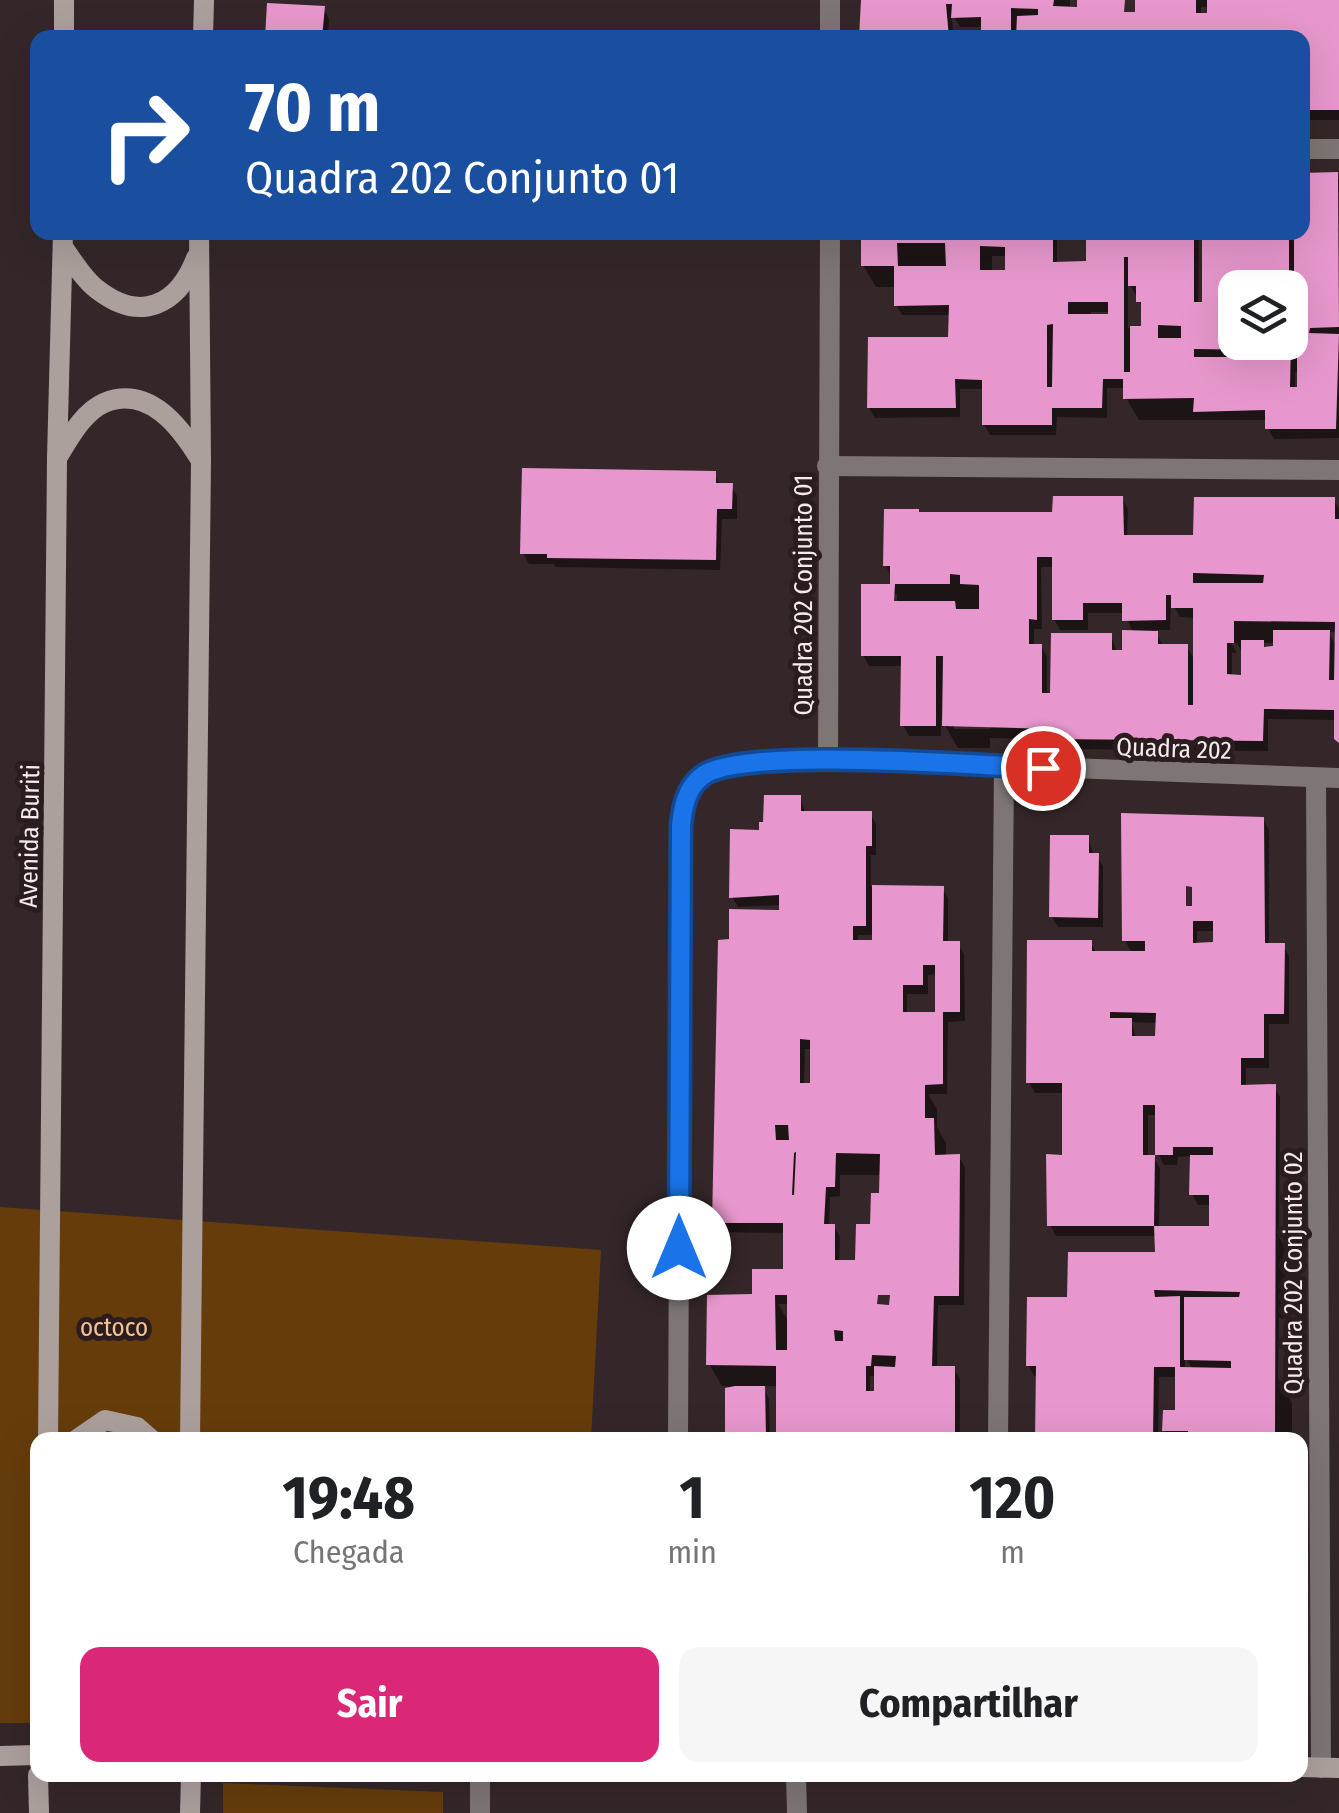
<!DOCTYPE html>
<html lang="pt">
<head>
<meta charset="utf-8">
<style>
	:root { --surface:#fff; --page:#f6f6f6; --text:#202124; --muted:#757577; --accent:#db2777 }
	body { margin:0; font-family:"Fira Sans Condensed",sans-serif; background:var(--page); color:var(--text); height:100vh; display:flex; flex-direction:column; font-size:38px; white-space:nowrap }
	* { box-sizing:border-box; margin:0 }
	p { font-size:32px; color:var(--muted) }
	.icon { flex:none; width:55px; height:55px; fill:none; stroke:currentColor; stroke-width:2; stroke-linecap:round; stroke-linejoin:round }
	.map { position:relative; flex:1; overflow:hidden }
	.sheet { position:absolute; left:30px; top:1432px; width:1278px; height:350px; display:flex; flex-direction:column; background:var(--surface); border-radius:20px; box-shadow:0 10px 40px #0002 }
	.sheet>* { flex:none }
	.top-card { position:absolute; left:30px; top:30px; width:1280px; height:210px; border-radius:20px; box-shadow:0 10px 40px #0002; background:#1a4fa0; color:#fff; overflow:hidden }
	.tools { position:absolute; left:1218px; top:270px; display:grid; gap:20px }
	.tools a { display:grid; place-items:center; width:90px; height:90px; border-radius:20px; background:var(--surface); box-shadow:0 10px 40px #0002; font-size:50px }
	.pin { position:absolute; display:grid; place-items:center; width:85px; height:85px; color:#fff; margin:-42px; border:5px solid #fff; border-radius:50%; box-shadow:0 2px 10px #0007 }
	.me { position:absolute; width:110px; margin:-55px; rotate:0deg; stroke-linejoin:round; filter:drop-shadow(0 0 8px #0008) }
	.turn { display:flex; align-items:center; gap:35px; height:210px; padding:0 50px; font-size:45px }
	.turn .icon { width:130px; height:130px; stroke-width:2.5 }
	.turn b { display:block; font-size:70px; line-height:85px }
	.eta { display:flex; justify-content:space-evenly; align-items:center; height:170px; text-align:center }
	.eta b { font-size:60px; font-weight:700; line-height:70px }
	.action { display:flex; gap:20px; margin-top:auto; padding:20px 50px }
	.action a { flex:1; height:115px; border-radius:20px; background:var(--accent); color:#fff; font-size:40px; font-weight:700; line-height:115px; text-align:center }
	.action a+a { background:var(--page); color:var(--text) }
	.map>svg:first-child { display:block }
	.green { fill:#663c0b }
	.shadow { fill:#0007; fill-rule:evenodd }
	.building { fill:#e797cd; fill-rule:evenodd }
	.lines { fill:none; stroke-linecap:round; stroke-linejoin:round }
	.street { stroke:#7d7674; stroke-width:20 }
	.secondary { stroke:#aca09d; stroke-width:20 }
	.route-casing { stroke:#114b97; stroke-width:25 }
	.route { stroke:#1a73e8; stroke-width:18 }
	.labels { text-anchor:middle; stroke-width:10; stroke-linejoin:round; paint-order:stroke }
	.street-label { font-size:25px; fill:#f5ebec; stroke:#2b1d1f }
	.park-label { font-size:25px; fill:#f8c291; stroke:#2b1d1f }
</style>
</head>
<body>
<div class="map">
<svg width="1339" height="1813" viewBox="0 0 1339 1813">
	<rect width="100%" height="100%" fill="#352729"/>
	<g class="green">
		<polygon points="0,1207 601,1250 591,1440 38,1440 37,1723 0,1723"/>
		<polygon points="223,1783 443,1792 443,1813 223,1813"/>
	</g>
	<g class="shadow">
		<path d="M 863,0 L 1070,0 L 1070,9 L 1080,9 L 1080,0 L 1122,0 L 1122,14 L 1137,15 L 1137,0 L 1339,0 L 1339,120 L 1302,120 L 1302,38 L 983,38 L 983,27 L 960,27 L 951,12 L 954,38 L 862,38 ZM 1201,7 L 1210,7 L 1210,15 L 1201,15 Z"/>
		<polygon points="323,8 329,19 328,38 268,38"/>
		<path d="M 1336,175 L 1339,180 L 1339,438 L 1274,439 L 1268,428 L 1268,420 L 1139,420 L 1126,398 L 1126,388 L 1107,388 L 1107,418 L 1057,417 L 1056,435 L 990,435 L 984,425 L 984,389 L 960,389 L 960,417 L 875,418 L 869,408 L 951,339 L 951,315 L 902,315 L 896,305 L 896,287 L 876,287 L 863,265 L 863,232 L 1057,232 L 1057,264 L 1088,264 L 1088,232 L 1199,232 L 1198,305 L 1204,305 L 1205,232 L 1302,232 ZM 992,256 L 1007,256 L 1008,272 L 992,273 ZM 1128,281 L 1143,309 L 1143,328 L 1128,328 ZM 1235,288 L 1290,288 L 1290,342 L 1235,342 ZM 1091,312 L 1111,312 L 1111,317 L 1091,316 ZM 1295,372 L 1300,372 L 1300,390 L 1295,390 Z"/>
		<polygon points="366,232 507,232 507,234 368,236"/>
		<polygon points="714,474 720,484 731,486 737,496 737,519 722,519 720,570 556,567 554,564 529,564 523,553"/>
		<path d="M 1122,498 L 1128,509 L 1127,537 L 1191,538 L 1334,500 L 1339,509 L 1339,744 L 1337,720 L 1268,719 L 1268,751 L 1059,749 L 1053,739 L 990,738 L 990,748 L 958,748 L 941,719 L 941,736 L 909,736 L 903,725 L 903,666 L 869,666 L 863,655 L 894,586 L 886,565 L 1055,514 ZM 1041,567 L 1054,567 L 1054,619 L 1060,630 L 1088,630 L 1088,613 L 1125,613 L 1133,633 L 1125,653 L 1117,653 L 1111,635 L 1053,695 L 1047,695 L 1047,657 L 1041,646 L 1034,646 L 1034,629 L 1042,629 ZM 892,594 L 897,594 L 897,613 ZM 1171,601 L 1180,617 L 1195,618 L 1195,661 L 1187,647 L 1163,646 L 1155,630 L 1170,630 ZM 1328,632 L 1337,632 L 1337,647 ZM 1231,643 L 1237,643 L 1249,664 L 1243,677 L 1232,677 L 1232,653 L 1237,653 ZM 1263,643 L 1276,643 L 1276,649 L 1266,649 ZM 954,724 L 991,724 L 991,729 L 954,729 Z"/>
		<path d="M 800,797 L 806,814 L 870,813 L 876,824 L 876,855 L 871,855 L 871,887 L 942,888 L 948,898 L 948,943 L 958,944 L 964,954 L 965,1021 L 948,1022 L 947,1094 L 928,1094 L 937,1109 L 937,1127 L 946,1143 L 946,1157 L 959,1157 L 965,1167 L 964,1305 L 938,1305 L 937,1369 L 954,1369 L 960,1379 L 960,1440 L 730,1440 L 727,1435 L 728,1386 L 722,1386 L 709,1364 L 756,1297 L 786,1271 L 785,1233 L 720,1232 L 714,1222 L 732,941 L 781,912 L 781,905 L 738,907 L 732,897 L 762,832 ZM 858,935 L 875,935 L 875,942 L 858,943 ZM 938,974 L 938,1014 L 907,1014 L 907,994 L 928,994 L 928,975 ZM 805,1049 L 812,1049 L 815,1085 L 804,1085 ZM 840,1175 L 882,1175 L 881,1196 L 858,1263 L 839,1263 L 840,1237 L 834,1226 L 829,1226 L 830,1197 L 840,1196 ZM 875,1293 L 892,1293 L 891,1308 L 874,1307 ZM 778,1304 L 790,1304 L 790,1324 ZM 870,1376 L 876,1376 L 876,1394 L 870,1393 ZM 762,1386 L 778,1386 L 781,1439 L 770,1439 L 769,1399 Z"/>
		<path d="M 1123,816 L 1263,819 L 1269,830 L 1269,945 L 1283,946 L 1289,956 L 1289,1024 L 1269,1024 L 1269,1068 L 1246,1068 L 1246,1087 L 1274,1087 L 1280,1097 L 1279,1237 L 1287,1251 L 1287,1319 L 1279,1318 L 1278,1378 L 1292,1403 L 1292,1440 L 1170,1440 L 1165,1430 L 1178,1413 L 1178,1377 L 1159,1377 L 1158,1440 L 1040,1440 L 1038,1437 L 1038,1376 L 1034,1376 L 1028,1365 L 1070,1299 L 1157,1255 L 1157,1236 L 1056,1236 L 1050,1225 L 1064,1157 L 1064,1093 L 1035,1093 L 1029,1083 L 1091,943 L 1097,954 L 1132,954 L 1125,940 ZM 1183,884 L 1194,885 L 1195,908 L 1183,909 ZM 1197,931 L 1215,931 L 1216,945 L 1197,945 ZM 1132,1022 L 1158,1023 L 1158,1039 L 1136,1039 ZM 1148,1115 L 1158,1115 L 1158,1154 L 1164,1165 L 1177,1165 L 1178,1157 L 1192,1156 L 1192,1194 L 1198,1205 L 1212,1205 L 1212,1229 L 1159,1228 L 1160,1168 L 1154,1158 L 1148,1157 ZM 1185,1356 L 1193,1370 L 1185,1370 Z"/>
		<polygon points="1088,838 1094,856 1097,856 1103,866 1103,927 1058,927 1052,917"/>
	</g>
	<g class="building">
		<polygon points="861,0 1054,0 1053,6 1077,7 1077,0 1125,0 1124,12 1135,12 1135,0 1196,0 1196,13 1207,13 1207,0 1339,0 1339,110 1302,110 1302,38 1016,38 1017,16 1038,15 1038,9 1011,8 1011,38 981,38 981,17 951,18 952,4 946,4 949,38 859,38"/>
		<polygon points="267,3 325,6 322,38 265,38"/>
		<path d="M 1338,172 L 1339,327 L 1310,328 L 1309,333 L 1339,334 L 1336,429 L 1265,429 L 1265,410 L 1193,412 L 1194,398 L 1123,399 L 1123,379 L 1103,379 L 1102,408 L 1052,408 L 1052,425 L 982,425 L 982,380 L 955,379 L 956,408 L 867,408 L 868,337 L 948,337 L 949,305 L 894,306 L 894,266 L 861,266 L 861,232 L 1053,232 L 1053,262 L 1086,261 L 1086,232 L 1194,232 L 1194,302 L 1202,302 L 1202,232 L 1289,232 L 1289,288 L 1235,288 L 1235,342 L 1291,342 L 1290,387 L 1297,387 L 1297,327 L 1290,326 L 1290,303 L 1294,303 L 1294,232 L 1302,232 L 1302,173 ZM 897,243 L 945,243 L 946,266 L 898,266 ZM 980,246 L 1005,247 L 1005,270 L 980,270 ZM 1124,257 L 1128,257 L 1128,286 L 1136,286 L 1136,302 L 1141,302 L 1141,326 L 1130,326 L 1130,372 L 1124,372 ZM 1068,302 L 1108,302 L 1108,314 L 1068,314 ZM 1053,324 L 1052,387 L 1047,387 L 1047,325 ZM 1158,325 L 1181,326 L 1181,338 L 1158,338 ZM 1194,349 L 1266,350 L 1266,357 L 1194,357 Z"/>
		<polygon points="522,468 716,471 716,483 733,483 732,509 717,509 716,560 547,558 547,554 520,554"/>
		<path d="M 1053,496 L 1123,496 L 1124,535 L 1193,535 L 1194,497 L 1335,497 L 1335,519 L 1339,519 L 1339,743 L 1334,739 L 1334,710 L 1264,709 L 1263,741 L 1050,739 L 1050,729 L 942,726 L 943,656 L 936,656 L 936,726 L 900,726 L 901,656 L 861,656 L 861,584 L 890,584 L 890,566 L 883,566 L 884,509 L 919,509 L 919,512 L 1052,512 ZM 1037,557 L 1052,557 L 1052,620 L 1083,620 L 1083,603 L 1122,603 L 1122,621 L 1166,620 L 1166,595 L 1171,595 L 1171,608 L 1193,608 L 1193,705 L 1188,705 L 1188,644 L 1158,644 L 1158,631 L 1122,630 L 1122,650 L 1112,650 L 1112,633 L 1051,633 L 1050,693 L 1042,693 L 1042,644 L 1029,644 L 1029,619 L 1037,620 ZM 1193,573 L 1264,575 L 1263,583 L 1193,583 ZM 950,574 L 960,575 L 960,584 L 979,585 L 979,609 L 956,609 L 955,601 L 894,601 L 895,584 L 950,584 ZM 1234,621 L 1335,622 L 1334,680 L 1329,680 L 1330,630 L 1273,630 L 1273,646 L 1264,647 L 1264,640 L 1241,640 L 1241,675 L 1227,674 L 1227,643 L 1234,643 Z"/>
		<path d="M 764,795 L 801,795 L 801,811 L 872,811 L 872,846 L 866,846 L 866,926 L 853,926 L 853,940 L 872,940 L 872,885 L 944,886 L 943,941 L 960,941 L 960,1012 L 943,1012 L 943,1084 L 925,1085 L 925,1118 L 934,1118 L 935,1155 L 960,1154 L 959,1296 L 934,1296 L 932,1366 L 955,1366 L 955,1438 L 761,1440 L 761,1437 L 776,1436 L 776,1366 L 706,1365 L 707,1295 L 752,1294 L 752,1269 L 783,1269 L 783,1223 L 712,1223 L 718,940 L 729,939 L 729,909 L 779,910 L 779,895 L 729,898 L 730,829 L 759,830 L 759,822 L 763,822 ZM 923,965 L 935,965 L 935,1012 L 903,1012 L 903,985 L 923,985 ZM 800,1039 L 810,1040 L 810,1083 L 800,1083 ZM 775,1125 L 788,1125 L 789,1140 L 776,1140 ZM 796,1152 L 794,1195 L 792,1195 L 794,1153 ZM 836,1153 L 880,1154 L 879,1193 L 871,1193 L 870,1224 L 856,1224 L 855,1260 L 835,1260 L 835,1224 L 824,1224 L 826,1187 L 835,1187 ZM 775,1295 L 787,1295 L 787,1350 L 776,1350 ZM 878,1295 L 890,1295 L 889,1305 L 877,1304 ZM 834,1330 L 843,1331 L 843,1341 L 835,1341 ZM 872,1355 L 896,1356 L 895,1367 L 874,1366 L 874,1391 L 866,1391 L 866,1366 L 871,1366 Z"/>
		<path d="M 1121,813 L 1264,817 L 1265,943 L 1285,943 L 1284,1014 L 1264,1014 L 1264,1058 L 1241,1058 L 1241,1085 L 1276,1084 L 1275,1440 L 1188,1440 L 1188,1431 L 1162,1431 L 1163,1410 L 1175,1410 L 1175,1367 L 1154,1367 L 1153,1440 L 1035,1438 L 1036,1366 L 1026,1366 L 1027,1297 L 1067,1297 L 1068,1252 L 1155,1252 L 1154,1226 L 1209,1226 L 1209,1195 L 1189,1195 L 1190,1155 L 1213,1155 L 1213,1147 L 1173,1147 L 1173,1155 L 1155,1155 L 1155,1105 L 1143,1105 L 1143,1155 L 1155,1155 L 1154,1226 L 1047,1226 L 1046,1154 L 1062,1155 L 1062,1083 L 1026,1083 L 1027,940 L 1092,940 L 1092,951 L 1145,951 L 1145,941 L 1122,941 ZM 1186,886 L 1192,887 L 1192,906 L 1186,906 ZM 1193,921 L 1213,921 L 1213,942 L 1193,943 ZM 1110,1012 L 1156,1013 L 1155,1036 L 1132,1036 L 1132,1018 L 1110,1018 ZM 1154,1290 L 1240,1292 L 1239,1297 L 1184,1297 L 1184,1360 L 1231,1361 L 1231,1368 L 1180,1367 L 1180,1296 L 1155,1297 Z"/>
		<polygon points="1050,835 1089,835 1089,853 1099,853 1098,918 1049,917"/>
		<polygon points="735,1386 765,1386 766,1436 725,1436 725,1388"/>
	</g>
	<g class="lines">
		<g class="street">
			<polyline points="830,0 830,38"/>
			<polyline points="1302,149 1339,149"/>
			<polyline points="827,466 1339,470"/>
			<polyline points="828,759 830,232"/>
			<polyline points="1316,778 1321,1768"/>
			<polyline points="678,1440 681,825 684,800 701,777 723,766 828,759 1339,778"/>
			<polyline points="998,1440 1004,767"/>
			<polyline points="796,1775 797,1813"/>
			<polyline points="480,1813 480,1775"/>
		</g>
		<g class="secondary">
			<polyline points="64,38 64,0"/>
			<polyline points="203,38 204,0"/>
			<path d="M 63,247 C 73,261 84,280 98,290 C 141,323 178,305 196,258"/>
			<path d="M 57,458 C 69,439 83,412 104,403 C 149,384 181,428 200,459"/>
			<polyline points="48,1440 57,458 63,232"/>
			<polyline points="76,1440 105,1420 137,1427 152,1440"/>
			<polyline points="190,1440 201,461 199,232"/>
			<polyline points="0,1756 37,1755"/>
			<polyline points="1300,1767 1339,1768"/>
			<polyline points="38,1775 39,1813"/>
			<polyline points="190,1813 191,1775"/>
		</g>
	</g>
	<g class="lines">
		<defs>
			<path id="route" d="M 679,1248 L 681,825 C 683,808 686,789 701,777 C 738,745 984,766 1043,768"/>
		</defs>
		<use href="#route" class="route-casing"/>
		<use href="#route" class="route"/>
	</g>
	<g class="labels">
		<g class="street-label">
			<text transform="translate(803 595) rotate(-90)" y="9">Quadra 202 Conjunto 01</text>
			<text transform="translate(1174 748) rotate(2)" y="9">Quadra 202</text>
			<text transform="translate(29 836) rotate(-89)" y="9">Avenida Buriti</text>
			<text transform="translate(1293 1273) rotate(-90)" y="9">Quadra 202 Conjunto 02</text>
		</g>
		<g class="park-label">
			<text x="114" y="1336">octoco</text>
		</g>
	</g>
</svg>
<div class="tools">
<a><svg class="icon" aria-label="layers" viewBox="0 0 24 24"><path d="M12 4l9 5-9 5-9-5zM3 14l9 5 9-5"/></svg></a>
</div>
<div class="pin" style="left:1043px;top:768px;background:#d93025"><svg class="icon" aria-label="arrive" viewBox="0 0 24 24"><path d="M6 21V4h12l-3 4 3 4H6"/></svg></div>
<svg class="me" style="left:679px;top:1248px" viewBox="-20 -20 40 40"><circle r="19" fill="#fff"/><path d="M0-13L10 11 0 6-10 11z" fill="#1a73e8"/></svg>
<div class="top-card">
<div class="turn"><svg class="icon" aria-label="right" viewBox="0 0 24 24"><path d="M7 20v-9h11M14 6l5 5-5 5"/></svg><div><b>70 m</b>Quadra 202 Conjunto 01</div></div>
</div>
<section class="sheet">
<div class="eta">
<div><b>19:48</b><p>Chegada</p></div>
<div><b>1</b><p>min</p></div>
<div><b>120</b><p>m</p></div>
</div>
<div class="action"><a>Sair</a><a>Compartilhar</a></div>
</section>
</div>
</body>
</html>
